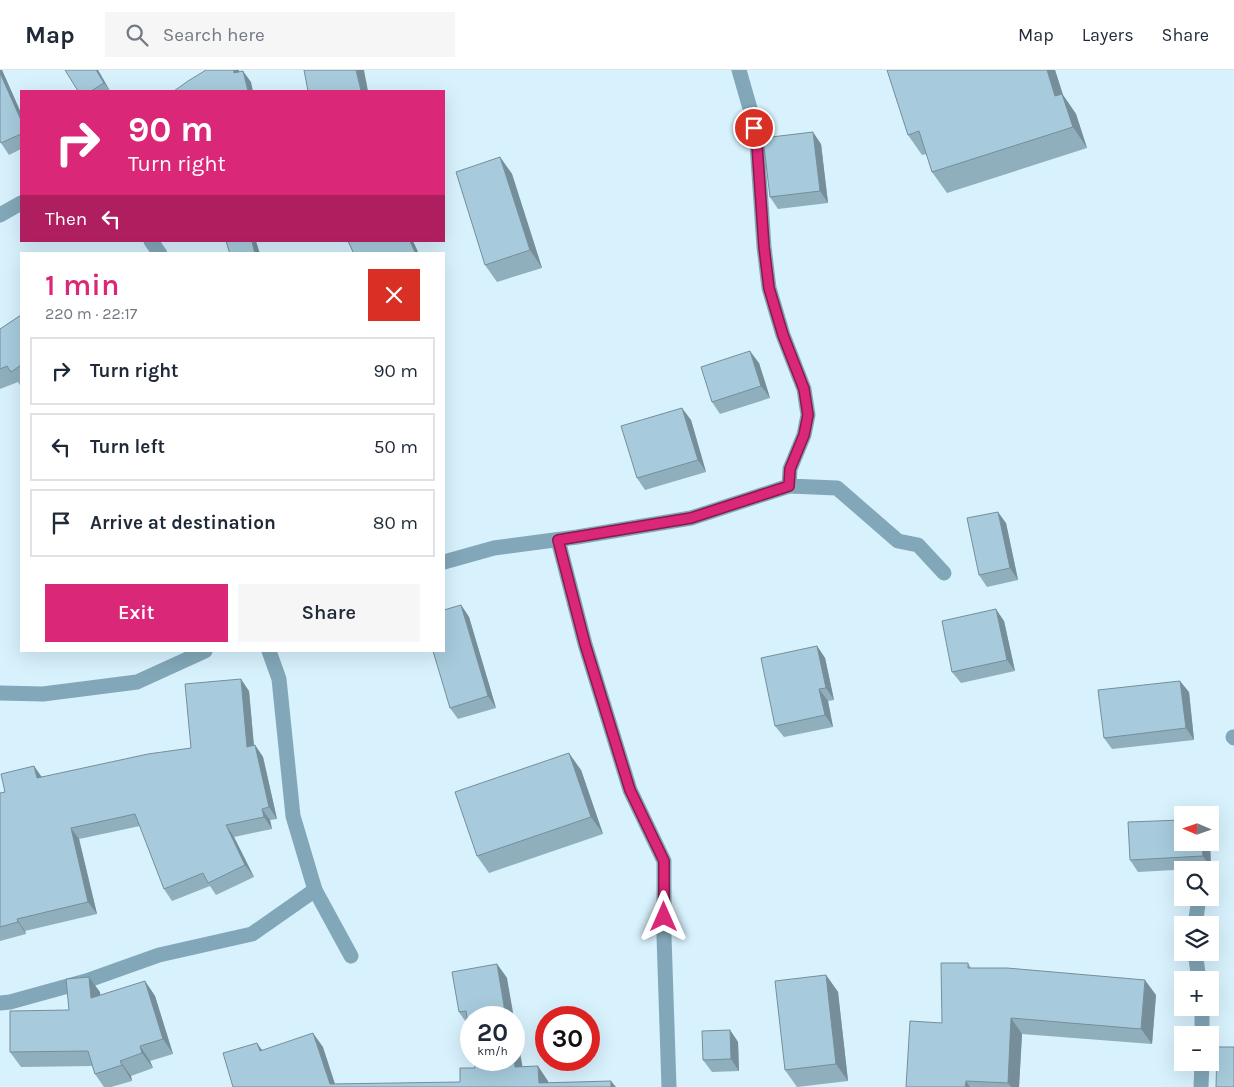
<!DOCTYPE html>
<html lang="en">
<head>
<meta charset="utf-8">
<style>
	:root { --surface:#fff; --page:#f6f6f7; --text:#1f2937; --muted:#747a83; --line:#e0e1e3; --accent:#db2777 }
	body { margin:0; font-family:Karla,sans-serif; background:var(--page); color:var(--text); height:100vh; display:flex; flex-direction:column; font-size:19px; white-space:nowrap }
	* { box-sizing:border-box; margin:0 }
	p { font-size:16px; color:var(--muted) }
	.icon { flex:none; width:28px; height:28px; fill:none; stroke:currentColor; stroke-width:2; stroke-linecap:round; stroke-linejoin:round }
	.map { position:relative; flex:1; overflow:hidden }
	.details { position:absolute; left:20px; top:182px; width:425px; height:400px; display:flex; flex-direction:column; background:var(--surface); border-radius:0px; box-shadow:0 5px 20px #0002 }
	.details>* { flex:none }
	.guide { position:absolute; left:20px; top:20px; width:425px; height:152px; border-radius:0px; box-shadow:0 5px 20px #0002; background:#db2777; color:#fff; overflow:hidden }
	.needle { width:32px; rotate:272deg }
	.buttons { position:absolute; left:1174px; top:736px; display:grid; gap:10px }
	.buttons a { display:grid; place-items:center; width:45px; height:45px; border-radius:0px; background:var(--surface); box-shadow:0 5px 20px #0002; font-size:25px }
	.speed { position:absolute; left:460px; top:936px; display:flex; gap:10px; font-size:25px; font-weight:700; text-align:center }
	.speed>* { display:grid; place-content:center; width:65px; height:65px; border-radius:50%; background:var(--surface); box-shadow:0 5px 20px #0002; line-height:1 }
	.speed small { font-size:12px; font-weight:400 }
	.speed .limit { border:8px solid #d22; background:#fff; color:#111 }
	.pin { position:absolute; display:grid; place-items:center; width:42px; height:42px; color:#fff; margin:-21px; border:2px solid #fff; border-radius:50%; box-shadow:0 1px 5px #0007 }
	.me { position:absolute; width:55px; margin:-28px; rotate:0deg; stroke-linejoin:round; filter:drop-shadow(0 0 4px #0008) }
	.turn { display:flex; align-items:center; gap:18px; height:105px; padding:0 25px; font-size:22px }
	.turn .icon { width:65px; height:65px; stroke-width:2.5 }
	.turn b { display:block; font-size:35px; line-height:42px }
	.then { display:flex; align-items:center; height:48px; padding:0 25px; background:#0003; gap:10px; font-size:19px }
	.round { display:grid; place-items:center; flex:none; width:52px; height:52px; border-radius:0px; background:var(--page) }
	.headline { display:flex; align-items:center; justify-content:space-between; height:85px; padding:0 25px }
	h1 { font-size:30px; font-weight:600; line-height:38px; color:var(--accent) }
	.button { display:flex; gap:10px; margin-top:auto; padding:10px 25px }
	.button a { flex:1; height:58px; border-radius:0px; background:var(--accent); color:#fff; font-size:20px; font-weight:600; line-height:58px; text-align:center }
	.button a+a { background:var(--page); color:var(--text) }
	ul { padding:0; list-style:none }
	li { display:flex; align-items:center; gap:15px; height:68px; margin:0 10px 8px; padding:0 15px; border:2px solid var(--line); border-radius:0px }
	li div { flex:1 }
	li b { display:block; font-size:19px }
	li em { font-style:normal }
	header { display:flex; align-items:center; gap:30px; box-sizing:border-box; height:70px; padding:0 25px; background:var(--surface); border-bottom:1px solid var(--line) }
	header strong { font-size:24px }
	nav { display:flex; gap:28px; margin-inline-start:auto; font-size:18px }
	.search { width:350px; height:45px; background:var(--page); display:flex; align-items:center; gap:12px; box-sizing:border-box; padding:0 18px; border-radius:0px; color:var(--muted); font-size:19px }
	.map>svg:first-child { display:block }
	.lines { fill:none; stroke-linecap:round; stroke-linejoin:round }
	.minor { stroke:#82a7b8; stroke-width:15 }
	.wall { fill:#90afbd }
	.shaded-wall { fill:#758e9a }
	.building { fill:#a7cbdc; stroke:#758e9a }
	.route-casing { stroke:#8e194d; stroke-width:12 }
	.route { stroke:#db2777; stroke-width:9 }
</style>
</head>
<body>
<header>
<strong>Map</strong>
<div class="search"><svg class="icon" aria-label="search" viewBox="0 0 24 24"><circle cx="10" cy="10" r="6"/><path d="M15 15l6 6"/></svg>Search here</div>
<nav><a>Map</a><a>Layers</a><a>Share</a></nav>
</header>
<div class="map">
<svg width="1234" height="1017" viewBox="0 0 1234 1017">
	<rect width="100%" height="100%" fill="#d7f1fd"/>
	<g class="lines">
		<g class="minor">
			<polyline points="739,0 751,42 757,74 764,177 769,218 783,265 804,319 808,345 804,365 790,399 789,416 837,418 898,471 918,475 944,503"/>
			<polyline points="0,145 21,133"/>
			<polyline points="151,171 160,184"/>
			<polyline points="558,470 585,574 630,720 664,791 664,866 669,1017"/>
			<polyline points="444,492 494,478 577,467 691,448 789,416"/>
			<polyline points="269,581 279,609 293,746 315,820 351,886"/>
			<polyline points="0,623 43,624 137,612 205,581"/>
			<polyline points="1233,667 1234,668"/>
			<polyline points="1195,855 1199,828"/>
			<polyline points="1195,882 1199,910"/>
			<polyline points="0,933 10,932 86,911 159,885 252,864 315,820"/>
			<polyline points="1202,965 1202,938"/>
			<polyline points="1201,1017 1202,992"/>
		</g>
	</g>
	<g class="wall">
		<polygon points="0,0 2,0 21,43 21,79 9,85 1,73"/>
		<polygon points="98,0 110,21 78,21"/>
		<polygon points="887,0 1055,0 1063,25 1076,44 1087,78 947,123 932,102 927,84 922,85 908,65"/>
		<polygon points="821,74 828,133 778,139 770,127"/>
		<polygon points="500,87 512,104 542,198 497,212 485,195"/>
		<polygon points="21,245 21,317 18,312 0,319 0,259"/>
		<polygon points="759,293 770,328 720,344 712,332"/>
		<polygon points="691,350 706,402 645,420 637,408"/>
		<polygon points="1006,453 1018,510 987,517 979,505"/>
		<polygon points="461,535 469,547 496,638 458,649 450,638"/>
		<polygon points="1004,551 1015,601 961,613 952,602"/>
		<polygon points="817,576 825,588 834,630 828,631 833,657 784,667 775,656"/>
		<polygon points="249,621 254,675 255,675 263,687 277,749 270,750 272,759 234,767 254,807 216,825 210,816 172,831 164,819 140,756 79,769 97,844 25,861 26,864 0,871 0,723 5,722 34,696 42,707 191,678"/>
		<polygon points="1189,622 1194,670 1112,679 1104,668"/>
		<polygon points="581,700 603,764 489,803 477,786"/>
		<polygon points="1210,772 1211,798 1138,802 1130,790"/>
		<polygon points="968,893 971,898 1156,925 1152,974 1022,964 1019,1017 906,1017 942,953"/>
		<polygon points="497,894 507,908 468,955 459,942"/>
		<polygon points="826,905 838,922 848,1011 797,1017 785,1000"/>
		<polygon points="145,911 155,926 173,984 150,991 153,998 131,1006 132,1011 111,1017 104,1017 95,1004 92,996 21,997 10,982 69,940 100,922 100,926"/>
		<polygon points="730,960 738,972 739,1001 712,1002 703,990"/>
	</g>
	<g class="shaded-wall">
		<polygon points="0,0 2,0 21,43 21,50 0,3"/>
		<polygon points="96,0 98,0 110,21 104,13"/>
		<polygon points="234,0 239,0 242,14 234,3"/>
		<polygon points="356,0 364,0 368,21 361,21"/>
		<polygon points="1047,0 1055,0 1063,25 1076,44 1087,78 1073,57 1055,26"/>
		<polygon points="243,1 251,12 253,21 248,21"/>
		<polygon points="813,62 821,74 828,133 820,121"/>
		<polygon points="500,87 512,104 542,198 530,180"/>
		<polygon points="252,171 256,171 260,184 255,184"/>
		<polygon points="410,171 413,171 419,184 416,184"/>
		<polygon points="750,281 759,293 770,328 761,316"/>
		<polygon points="682,338 691,350 706,402 698,390"/>
		<polygon points="998,442 1006,453 1018,510 1010,498"/>
		<polygon points="461,535 469,547 496,638 488,626"/>
		<polygon points="996,539 1004,551 1015,601 1007,590"/>
		<polygon points="817,576 825,588 834,630 826,618"/>
		<polygon points="241,609 249,621 255,689 247,677"/>
		<polygon points="1180,611 1189,622 1194,670 1186,658"/>
		<polygon points="819,619 828,631 833,657 825,645"/>
		<polygon points="255,675 263,687 277,749 269,737"/>
		<polygon points="569,683 581,700 603,764 591,747"/>
		<polygon points="34,696 42,708 37,708"/>
		<polygon points="262,739 270,750 272,759 264,747"/>
		<polygon points="226,755 234,767 254,807 245,795"/>
		<polygon points="71,758 79,769 97,844 88,832"/>
		<polygon points="1202,772 1210,772 1211,798 1203,786"/>
		<polygon points="17,849 25,861 26,864 18,852"/>
		<polygon points="497,894 507,908 514,948 506,948"/>
		<polygon points="826,905 838,922 848,1011 836,994"/>
		<polygon points="89,907 100,922 102,943 91,928"/>
		<polygon points="1145,910 1156,925 1152,974 1141,959"/>
		<polygon points="145,911 155,926 173,984 163,969"/>
		<polygon points="514,948 525,1011 515,997 514,990"/>
		<polygon points="1011,948 1022,964 1019,1017 1011,1017 1008,1013"/>
		<polygon points="730,960 738,972 739,1001 731,989"/>
		<polygon points="313,963 323,977 336,1017 330,1014"/>
		<polygon points="257,973 267,987 260,981"/>
		<polygon points="140,976 150,991 153,998 142,983"/>
		<polygon points="120,991 131,1006 132,1011 122,995"/>
		<polygon points="538,996 548,1011 549,1017 539,1013"/>
		<polygon points="611,1011 616,1017 611,1017"/>
		<polygon points="966,1011 970,1017 965,1017"/>
	</g>
	<g class="building">
		<polygon points="65,0 96,0 104,13 91,21 78,21"/>
		<polygon points="206,0 234,0 234,3 243,1 248,21 174,21 188,11"/>
		<polygon points="304,0 356,0 361,21 308,21"/>
		<polygon points="887,0 1047,0 1055,26 1062,24 1073,57 932,102 919,61 908,65"/>
		<polygon points="0,3 21,50 21,64 1,73 0,71"/>
		<polygon points="813,62 820,121 770,127 763,68"/>
		<polygon points="500,87 530,180 485,195 456,102"/>
		<polygon points="226,171 252,171 255,184 230,184"/>
		<polygon points="348,171 410,171 416,184 354,184"/>
		<polygon points="21,245 21,295 11,302 7,296 0,299 0,259"/>
		<polygon points="750,281 761,316 712,332 701,297"/>
		<polygon points="682,338 698,390 637,408 621,356"/>
		<polygon points="998,442 1010,498 979,505 967,448"/>
		<polygon points="461,535 488,626 450,638 433,581 444,581 444,540"/>
		<polygon points="996,539 1007,590 952,602 942,551"/>
		<polygon points="817,576 826,618 819,619 825,645 775,656 761,588"/>
		<polygon points="241,609 247,677 255,675 269,737 262,739 264,747 226,755 245,795 208,813 203,803 164,819 135,744 71,758 88,832 17,849 18,852 0,857 0,723 5,722 1,704 34,696 37,708 148,684 191,678 185,614"/>
		<polygon points="1180,611 1186,658 1104,668 1098,620"/>
		<polygon points="569,683 591,747 477,786 455,722"/>
		<polygon points="1182,750 1182,772 1202,772 1203,786 1130,790 1128,752"/>
		<polygon points="941,893 968,893 968,898 1007,898 1145,910 1141,959 1011,948 1008,1013 966,1011 965,1017 906,1017 910,951 942,953"/>
		<polygon points="497,894 506,948 471,948 471,974 466,941 459,942 452,902"/>
		<polygon points="826,905 836,994 785,1000 775,911"/>
		<polygon points="89,907 91,928 145,911 163,969 140,976 142,983 120,991 122,995 95,1004 88,981 10,982 10,941 69,940 66,909"/>
		<polygon points="730,960 731,989 703,990 702,961"/>
		<polygon points="313,963 330,1014 460,1012 460,998 475,998 474,990 514,990 515,997 538,996 539,1013 611,1011 611,1017 233,1017 223,983 257,973 260,981"/>
		<polygon points="1217,977 1234,977 1234,1017 1216,1017"/>
	</g>
	<g class="lines">
		<defs>
			<polyline id="route" points="664,847 664,791 630,720 585,574 558,470 691,448 789,416 790,399 804,365 808,345 804,319 783,265 769,218 764,177 757,74 754,58"/>
		</defs>
		<use href="#route" class="route-casing"/>
		<use href="#route" class="route"/>
	</g>
</svg>
<div class="buttons">
<a><svg class="needle" viewBox="-14 -14 28 28"><path d="M0-13l5 13h-10z" fill="#e53935"/><path d="M0 13l5-13h-10z" fill="#747a83"/></svg></a>
<a><svg class="icon" aria-label="search" viewBox="0 0 24 24"><circle cx="10" cy="10" r="6"/><path d="M15 15l6 6"/></svg></a>
<a><svg class="icon" aria-label="layers" viewBox="0 0 24 24"><path d="M12 4l9 5-9 5-9-5zM3 14l9 5 9-5"/></svg></a>
<a>+</a>
<a>−</a>
</div>
<div class="speed"><div>20<small>km/h</small></div><div class="limit">30</div></div>
<div class="pin" style="left:754px;top:58px;background:#d93025"><svg class="icon" aria-label="arrive" viewBox="0 0 24 24"><path d="M6 21V4h12l-3 4 3 4H6"/></svg></div>
<svg class="me" style="left:664px;top:847px" viewBox="-20 -20 40 40"><path d="M0-17L14 15 0 8-14 15z" fill="#db2777" stroke="#fff" stroke-width="4"/></svg>
<div class="guide">
<div class="turn"><svg class="icon" aria-label="right" viewBox="0 0 24 24"><path d="M7 20v-9h11M14 6l5 5-5 5"/></svg><div><b>90 m</b>Turn right</div></div>
<div class="then">Then<svg class="icon" aria-label="left" viewBox="0 0 24 24"><path d="M17 20v-9H6M10 6l-5 5 5 5"/></svg></div>
</div>
<section class="details">
<div class="headline"><div><h1>1 min</h1><p>220 m · 22:17</p></div><a class="round" style="background:#d93025;color:#fff"><svg class="icon" aria-label="close" viewBox="0 0 24 24"><path d="M6 6l12 12M18 6L6 18"/></svg></a></div>
<ul>
<li><svg class="icon" aria-label="right" viewBox="0 0 24 24"><path d="M7 20v-9h11M14 6l5 5-5 5"/></svg><div><b>Turn right</b></div><em>90 m</em></li>
<li><svg class="icon" aria-label="left" viewBox="0 0 24 24"><path d="M17 20v-9H6M10 6l-5 5 5 5"/></svg><div><b>Turn left</b></div><em>50 m</em></li>
<li><svg class="icon" aria-label="arrive" viewBox="0 0 24 24"><path d="M6 21V4h12l-3 4 3 4H6"/></svg><div><b>Arrive at destination</b></div><em>80 m</em></li>
</ul>
<div class="button"><a>Exit</a><a>Share</a></div>
</section>
</div>
</body>
</html>
